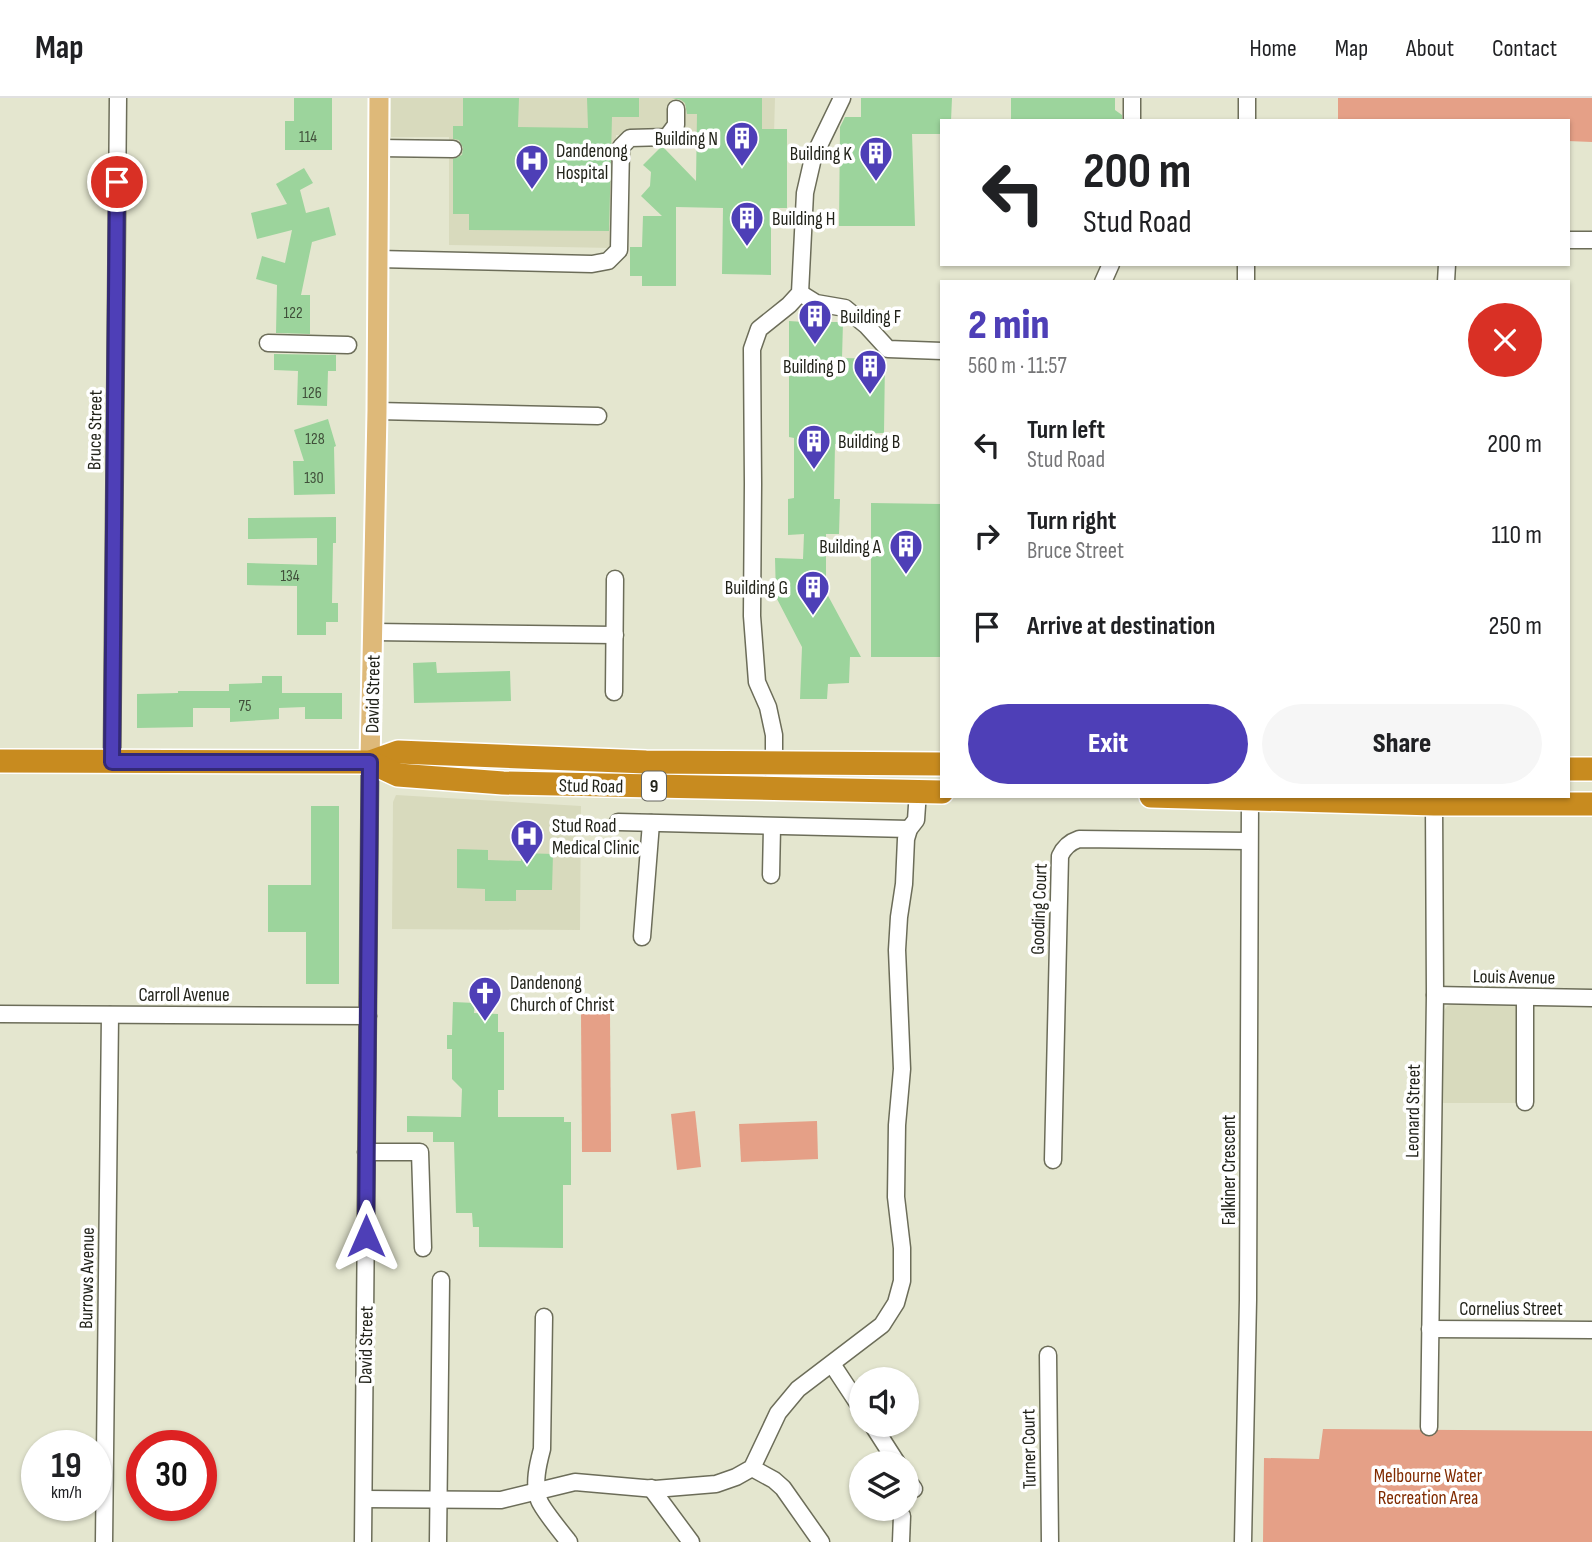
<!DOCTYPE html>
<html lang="en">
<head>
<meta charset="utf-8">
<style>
	:root { --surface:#fff; --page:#f6f6f6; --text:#202124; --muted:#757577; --line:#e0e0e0; --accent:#4e3fb7 }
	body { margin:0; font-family:"Sofia Sans Condensed",sans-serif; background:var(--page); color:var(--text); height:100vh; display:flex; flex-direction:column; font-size:26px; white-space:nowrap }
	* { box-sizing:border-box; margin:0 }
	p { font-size:23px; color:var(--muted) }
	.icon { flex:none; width:38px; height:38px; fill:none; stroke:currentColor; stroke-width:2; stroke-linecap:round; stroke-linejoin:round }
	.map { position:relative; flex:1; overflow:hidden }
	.details { position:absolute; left:940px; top:182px; width:630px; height:518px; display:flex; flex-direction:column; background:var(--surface); border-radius:0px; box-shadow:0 2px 5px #0004 }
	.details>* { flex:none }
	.top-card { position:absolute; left:940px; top:21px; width:630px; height:147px; border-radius:0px; box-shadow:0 2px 5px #0004; background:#fff; color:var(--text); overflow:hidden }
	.buttons { position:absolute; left:849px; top:1269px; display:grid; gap:14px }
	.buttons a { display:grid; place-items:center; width:70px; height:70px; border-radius:50%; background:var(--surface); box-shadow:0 2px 5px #0004; font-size:35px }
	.speed { position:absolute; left:21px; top:1332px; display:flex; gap:14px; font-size:35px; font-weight:700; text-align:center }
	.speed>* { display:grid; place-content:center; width:91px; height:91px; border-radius:50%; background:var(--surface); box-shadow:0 2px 5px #0004; line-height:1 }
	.speed small { font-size:18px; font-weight:400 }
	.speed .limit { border:10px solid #d22; background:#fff; color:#111 }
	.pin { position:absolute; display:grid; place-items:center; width:60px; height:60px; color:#fff; margin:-30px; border:4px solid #fff; border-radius:50%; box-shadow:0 2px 7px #0007 }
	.me { position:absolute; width:77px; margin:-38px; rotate:0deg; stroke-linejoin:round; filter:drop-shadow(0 0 5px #0008) }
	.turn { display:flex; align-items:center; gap:24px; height:147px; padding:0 28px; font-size:32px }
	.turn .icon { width:91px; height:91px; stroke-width:2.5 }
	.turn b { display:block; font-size:49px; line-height:60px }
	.round { display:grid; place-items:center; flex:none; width:74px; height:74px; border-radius:37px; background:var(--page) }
	.summary { display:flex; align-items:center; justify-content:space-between; height:119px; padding:0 28px }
	h1 { font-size:42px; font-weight:800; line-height:52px; color:var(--accent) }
	.primary-button { display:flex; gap:14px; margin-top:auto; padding:14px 28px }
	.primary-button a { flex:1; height:80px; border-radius:42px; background:var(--accent); color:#fff; font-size:28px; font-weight:800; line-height:80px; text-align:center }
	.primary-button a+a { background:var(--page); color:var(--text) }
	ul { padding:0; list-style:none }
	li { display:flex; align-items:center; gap:21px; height:91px; padding:0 28px }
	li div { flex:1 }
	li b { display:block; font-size:26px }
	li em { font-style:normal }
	header { display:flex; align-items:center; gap:42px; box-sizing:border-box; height:98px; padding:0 35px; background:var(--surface); border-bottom:2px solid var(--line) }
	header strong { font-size:33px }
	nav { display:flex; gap:38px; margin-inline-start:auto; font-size:24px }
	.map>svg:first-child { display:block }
	.built { fill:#d8dabd }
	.green { fill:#e5a087 }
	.building { fill:#9cd49c }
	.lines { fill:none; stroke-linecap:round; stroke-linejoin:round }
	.minor-casing { stroke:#6c6d59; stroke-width:19 }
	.major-casing { stroke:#fff; stroke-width:23 }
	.highway-casing { stroke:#fff; stroke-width:26 }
	.minor { stroke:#fff; stroke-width:16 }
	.major { stroke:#deb979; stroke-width:19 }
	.highway { stroke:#c88b1f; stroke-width:23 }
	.route-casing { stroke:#332977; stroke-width:18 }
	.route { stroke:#4e3fb7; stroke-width:12 }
	.labels { text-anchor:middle; stroke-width:7; stroke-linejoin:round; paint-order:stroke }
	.number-label { font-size:16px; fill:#404f3a }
	.shield { fill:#fff; stroke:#64655f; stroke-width:2 }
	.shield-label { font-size:18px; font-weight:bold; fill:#22231a }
	.poi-label { font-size:19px; fill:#22231a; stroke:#fff; text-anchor:start }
	.street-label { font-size:19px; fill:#22231a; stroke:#fff }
	.park-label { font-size:19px; fill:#802b00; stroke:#fff }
</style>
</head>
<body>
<header>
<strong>Map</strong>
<nav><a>Home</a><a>Map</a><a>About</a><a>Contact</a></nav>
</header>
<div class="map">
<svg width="1592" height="1444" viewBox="0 0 1592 1444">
	<rect width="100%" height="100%" fill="#e4e6cf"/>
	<g class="built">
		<polygon points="391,0 775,0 774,36 616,37 613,150 449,147 449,39 391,39"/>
		<polygon points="396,697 581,708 580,832 392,831 393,704"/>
		<polygon points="1454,906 1530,907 1530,1005 1440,1005 1442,916 1447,908"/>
	</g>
	<g class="green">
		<polygon points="1338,0 1592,0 1592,44 1568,43 1568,23 1338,23"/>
		<polygon points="581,916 610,916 611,1054 582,1054"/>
		<polygon points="695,1013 701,1069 677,1072 671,1016"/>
		<polygon points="817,1023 818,1061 741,1064 739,1026"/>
		<polygon points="1323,1331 1592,1333 1592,1444 1263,1444 1264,1360 1319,1361"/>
	</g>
	<g class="building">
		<polygon points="294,0 332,0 332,52 285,52 285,23 294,23"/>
		<polygon points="463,0 519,0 518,29 588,30 587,0 639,0 639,19 612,19 609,133 469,132 469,116 453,116 453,61 462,57 463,50 459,42 453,41 453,28 463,28"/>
		<polygon points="672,0 762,0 762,31 787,31 787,110 771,110 771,177 722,176 723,110 676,109 676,188 642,188 642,178 630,178 630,149 642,149 643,118 662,118 641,98 650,88 651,74 643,67 660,50 664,50 696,83 697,16 687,16 685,5 681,2"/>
		<polygon points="861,0 952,0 951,23 942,23 942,36 912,36 915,128 839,128 840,29 845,19 861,19"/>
		<polygon points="1011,0 1115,0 1115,12 1122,17 1122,23 1011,23"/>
		<polygon points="304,70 313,85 300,92 306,115 329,109 336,137 312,144 301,197 310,197 310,236 276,235 277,187 256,181 262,158 285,165 292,132 257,141 251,115 287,106 276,86"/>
		<polygon points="804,214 830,218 830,224 843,224 842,260 885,261 884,335 840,336 840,346 835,346 834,401 840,401 839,436 826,436 826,494 861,559 850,559 849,585 828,586 827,601 800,601 802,549 776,499 775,460 803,461 804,436 788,437 788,401 794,400 794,340 789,339 789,223 804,224"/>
		<polygon points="274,256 336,257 336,273 328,273 327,308 297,307 298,273 274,272"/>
		<polygon points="328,321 336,348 334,349 335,396 294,397 293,363 304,363 294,332"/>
		<polygon points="871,405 941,406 942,559 871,559"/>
		<polygon points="336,419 336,445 333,445 332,505 338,505 338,524 326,524 326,537 297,537 297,488 247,487 247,465 317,467 317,440 248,441 248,420"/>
		<polygon points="436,564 437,575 510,573 511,603 414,605 413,565"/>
		<polygon points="262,578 282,578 282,595 342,595 342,621 305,621 305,609 279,610 279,621 230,624 230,610 193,610 193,629 137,630 137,596 178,595 178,593 229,593 229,586 262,585"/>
		<polygon points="311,708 339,708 339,886 306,886 306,834 268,834 268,787 311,787"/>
		<polygon points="457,751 488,752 488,762 521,763 521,755 553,756 552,792 516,792 516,803 485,803 485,791 457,790"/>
		<polygon points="453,904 475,905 474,915 498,916 498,934 504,934 504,992 498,992 498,1019 564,1019 564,1024 571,1024 571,1087 563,1087 563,1150 479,1149 479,1129 473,1129 472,1115 456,1115 454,1044 433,1044 433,1034 407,1034 407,1018 461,1019 462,991 452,981 452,951 447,951 447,937 452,937"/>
	</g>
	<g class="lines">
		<defs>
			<g id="minor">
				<polyline points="1132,0 1132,23"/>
				<polyline points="1247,23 1247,0"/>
				<polyline points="379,50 453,51"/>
				<polyline points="1568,142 1592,142"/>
				<polyline points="378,161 592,166 608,163 619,152 621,49 630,40 667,39 676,27 676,11"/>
				<polyline points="1103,184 1111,166"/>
				<polyline points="1246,184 1246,166"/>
				<polyline points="1446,184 1447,166"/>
				<polyline points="800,195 816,205 845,210 867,228 888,251 942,253"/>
				<polyline points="268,245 348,247"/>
				<polyline points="377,313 598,318"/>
				<polyline points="373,534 615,537"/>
				<polyline points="614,594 615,481"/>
				<polyline points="112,664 118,0"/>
				<polyline points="793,683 780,682 774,676 774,637 768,609 757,584 752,518 753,386 752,251 759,231 789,207 800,195 805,95 813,60 842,0"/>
				<polyline points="618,724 909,731"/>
				<polyline points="771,777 772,729"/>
				<polyline points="642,839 651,725"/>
				<polyline points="1435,897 1592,900"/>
				<polyline points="0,916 368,918"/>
				<polyline points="1525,1004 1525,899"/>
				<polyline points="366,1054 420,1054 423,1150"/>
				<path d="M 1053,1062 L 1060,758 C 1064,749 1070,744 1079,741 L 1249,743"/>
				<path d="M 544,1219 L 542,1351 C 538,1366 533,1386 539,1402 C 542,1411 562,1435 569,1444"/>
				<polyline points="1430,1231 1592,1232"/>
				<polyline points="1048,1257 1050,1444"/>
				<polyline points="832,1266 861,1310"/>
				<polyline points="872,1326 897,1365"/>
				<polyline points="1429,1329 1435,897 1434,706 1436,698"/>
				<polyline points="752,1370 774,1382 783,1390 821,1444"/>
				<polyline points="906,1380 914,1391"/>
				<polyline points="651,1390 691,1444"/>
				<polyline points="364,1401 501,1402 575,1384 655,1391 716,1386 736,1379 752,1370 778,1315 798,1291 882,1227 896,1205 902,1183 902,1150 896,1099 897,1027 902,971 897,852 899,819 904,786 906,741 909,731 916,722 918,693"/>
				<polyline points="104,1444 110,917"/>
				<polyline points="363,1444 370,664"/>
				<polyline points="438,1444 441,1182"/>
				<polyline points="901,1444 902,1418"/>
				<polyline points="1243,1444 1248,1202 1250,701"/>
			</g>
			<polyline id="major" points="370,664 377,313 379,0"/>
			<g id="highway">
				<polyline points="0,663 370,664 398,654 646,664 942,666"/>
				<polyline points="370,664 398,677 503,685 942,694"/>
				<polyline points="1568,671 1592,671"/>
				<polyline points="1151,698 1434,706 1592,706"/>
			</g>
		</defs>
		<use href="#minor" class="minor-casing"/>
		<use href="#major" class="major-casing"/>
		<use href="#highway" class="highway-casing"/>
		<use href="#minor" class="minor"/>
		<use href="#major" class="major"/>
		<use href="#highway" class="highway"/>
	</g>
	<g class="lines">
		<defs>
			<polyline id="route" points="117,84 112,664 370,664 366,1138"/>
		</defs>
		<use href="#route" class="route-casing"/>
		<use href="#route" class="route"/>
	</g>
	<defs>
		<symbol id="building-pin" viewBox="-11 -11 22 30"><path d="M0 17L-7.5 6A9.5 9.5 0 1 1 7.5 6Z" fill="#4e3fb7" stroke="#fff"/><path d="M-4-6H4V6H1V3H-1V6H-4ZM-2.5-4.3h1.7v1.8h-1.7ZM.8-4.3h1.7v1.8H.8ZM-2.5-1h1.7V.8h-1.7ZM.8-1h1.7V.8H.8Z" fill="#fff"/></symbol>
		<symbol id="hospital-pin" viewBox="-11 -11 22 30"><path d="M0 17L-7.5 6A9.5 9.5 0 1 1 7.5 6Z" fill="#4e3fb7" stroke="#fff"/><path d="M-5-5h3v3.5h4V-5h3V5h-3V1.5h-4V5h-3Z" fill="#fff"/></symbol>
		<symbol id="church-pin" viewBox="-11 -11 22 30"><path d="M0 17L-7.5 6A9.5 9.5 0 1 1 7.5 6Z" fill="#4e3fb7" stroke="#fff"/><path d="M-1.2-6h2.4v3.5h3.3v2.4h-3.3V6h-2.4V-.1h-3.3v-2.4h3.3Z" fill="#fff"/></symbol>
	</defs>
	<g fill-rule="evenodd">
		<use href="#building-pin" x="723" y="21" width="38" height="52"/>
		<use href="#building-pin" x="857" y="36" width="38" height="52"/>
		<use href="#hospital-pin" x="513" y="44" width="38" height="52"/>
		<use href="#building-pin" x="728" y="101" width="38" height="52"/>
		<use href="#building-pin" x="796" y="199" width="38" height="52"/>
		<use href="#building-pin" x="851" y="249" width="38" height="52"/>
		<use href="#building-pin" x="795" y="324" width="38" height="52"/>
		<use href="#building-pin" x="887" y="429" width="38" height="52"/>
		<use href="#building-pin" x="794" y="470" width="38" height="52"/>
		<use href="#hospital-pin" x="508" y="719" width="38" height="52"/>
		<use href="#church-pin" x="466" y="876" width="38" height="52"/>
	</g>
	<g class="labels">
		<g class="number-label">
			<text x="308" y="44">114</text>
			<text x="293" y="220">122</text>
			<text x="312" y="300">126</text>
			<text x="315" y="346">128</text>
			<text x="314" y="385">130</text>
			<text x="290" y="483">134</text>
			<text x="245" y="613">75</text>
		</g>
		<rect class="shield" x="642" y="673.5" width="24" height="29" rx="5"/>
		<g class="shield-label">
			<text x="654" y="694">9</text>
		</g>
		<g class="poi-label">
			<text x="718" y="47" text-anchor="end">Building N</text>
			<text x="556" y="59">Dandenong<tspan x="556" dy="22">Hospital</tspan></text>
			<text x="852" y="62" text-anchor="end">Building K</text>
			<text x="772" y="127">Building H</text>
			<text x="840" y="225">Building F</text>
			<text x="846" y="275" text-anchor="end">Building D</text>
			<text x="838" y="350">Building B</text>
			<text x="881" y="455" text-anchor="end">Building A</text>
			<text x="788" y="496" text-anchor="end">Building G</text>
			<text x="552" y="734">Stud Road<tspan x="552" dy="22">Medical Clinic</tspan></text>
			<text x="510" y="891">Dandenong<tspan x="510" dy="22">Church of Christ</tspan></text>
		</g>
		<g class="street-label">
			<text transform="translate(94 332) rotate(-89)" y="7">Bruce Street</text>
			<text transform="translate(372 596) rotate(-89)" y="7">David Street</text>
			<text transform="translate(591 687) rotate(1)" y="7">Stud Road</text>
			<text transform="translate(1038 811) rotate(-88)" y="7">Gooding Court</text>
			<text transform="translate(1514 878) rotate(1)" y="7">Louis Avenue</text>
			<text x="184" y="903">Carroll Avenue</text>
			<text transform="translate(1412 1013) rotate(-89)" y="7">Leonard Street</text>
			<text transform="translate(1228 1072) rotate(-90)" y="7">Falkiner Crescent</text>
			<text transform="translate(86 1180) rotate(-89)" y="7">Burrows Avenue</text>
			<text x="1511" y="1217">Cornelius Street</text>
			<text transform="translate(365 1247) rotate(-89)" y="7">David Street</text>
			<text transform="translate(1028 1351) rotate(-91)" y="7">Turner Court</text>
		</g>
		<g class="park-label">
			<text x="1428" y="1384">Melbourne Water<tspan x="1428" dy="22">Recreation Area</tspan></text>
		</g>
	</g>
</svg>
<div class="buttons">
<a><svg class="icon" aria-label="sound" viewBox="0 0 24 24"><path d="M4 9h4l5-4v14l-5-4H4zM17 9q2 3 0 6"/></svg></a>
<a><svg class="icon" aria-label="layers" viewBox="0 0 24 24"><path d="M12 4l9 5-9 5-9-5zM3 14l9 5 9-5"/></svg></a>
</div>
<div class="speed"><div>19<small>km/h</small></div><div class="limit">30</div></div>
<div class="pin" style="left:117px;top:84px;background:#d93025"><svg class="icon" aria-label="arrive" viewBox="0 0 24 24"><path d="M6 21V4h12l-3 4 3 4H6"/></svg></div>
<svg class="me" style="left:366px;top:1138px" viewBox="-20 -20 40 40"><path d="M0-17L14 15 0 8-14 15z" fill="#4e3fb7" stroke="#fff" stroke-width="4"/></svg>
<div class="top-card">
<div class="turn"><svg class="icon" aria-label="left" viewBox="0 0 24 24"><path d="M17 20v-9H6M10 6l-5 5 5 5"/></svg><div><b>200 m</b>Stud Road</div></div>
</div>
<section class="details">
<div class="summary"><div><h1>2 min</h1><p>560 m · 11:57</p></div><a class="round" style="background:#d93025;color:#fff"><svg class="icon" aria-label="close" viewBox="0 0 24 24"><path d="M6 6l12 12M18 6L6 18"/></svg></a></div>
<ul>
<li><svg class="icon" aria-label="left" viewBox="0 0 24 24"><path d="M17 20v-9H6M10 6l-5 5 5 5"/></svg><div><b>Turn left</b><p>Stud Road</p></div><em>200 m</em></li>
<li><svg class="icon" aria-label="right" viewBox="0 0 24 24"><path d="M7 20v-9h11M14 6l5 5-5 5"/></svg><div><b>Turn right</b><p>Bruce Street</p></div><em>110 m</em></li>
<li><svg class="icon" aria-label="arrive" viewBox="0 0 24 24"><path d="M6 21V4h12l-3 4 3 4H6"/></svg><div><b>Arrive at destination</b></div><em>250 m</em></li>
</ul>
<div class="primary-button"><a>Exit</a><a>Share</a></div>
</section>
</div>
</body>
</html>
